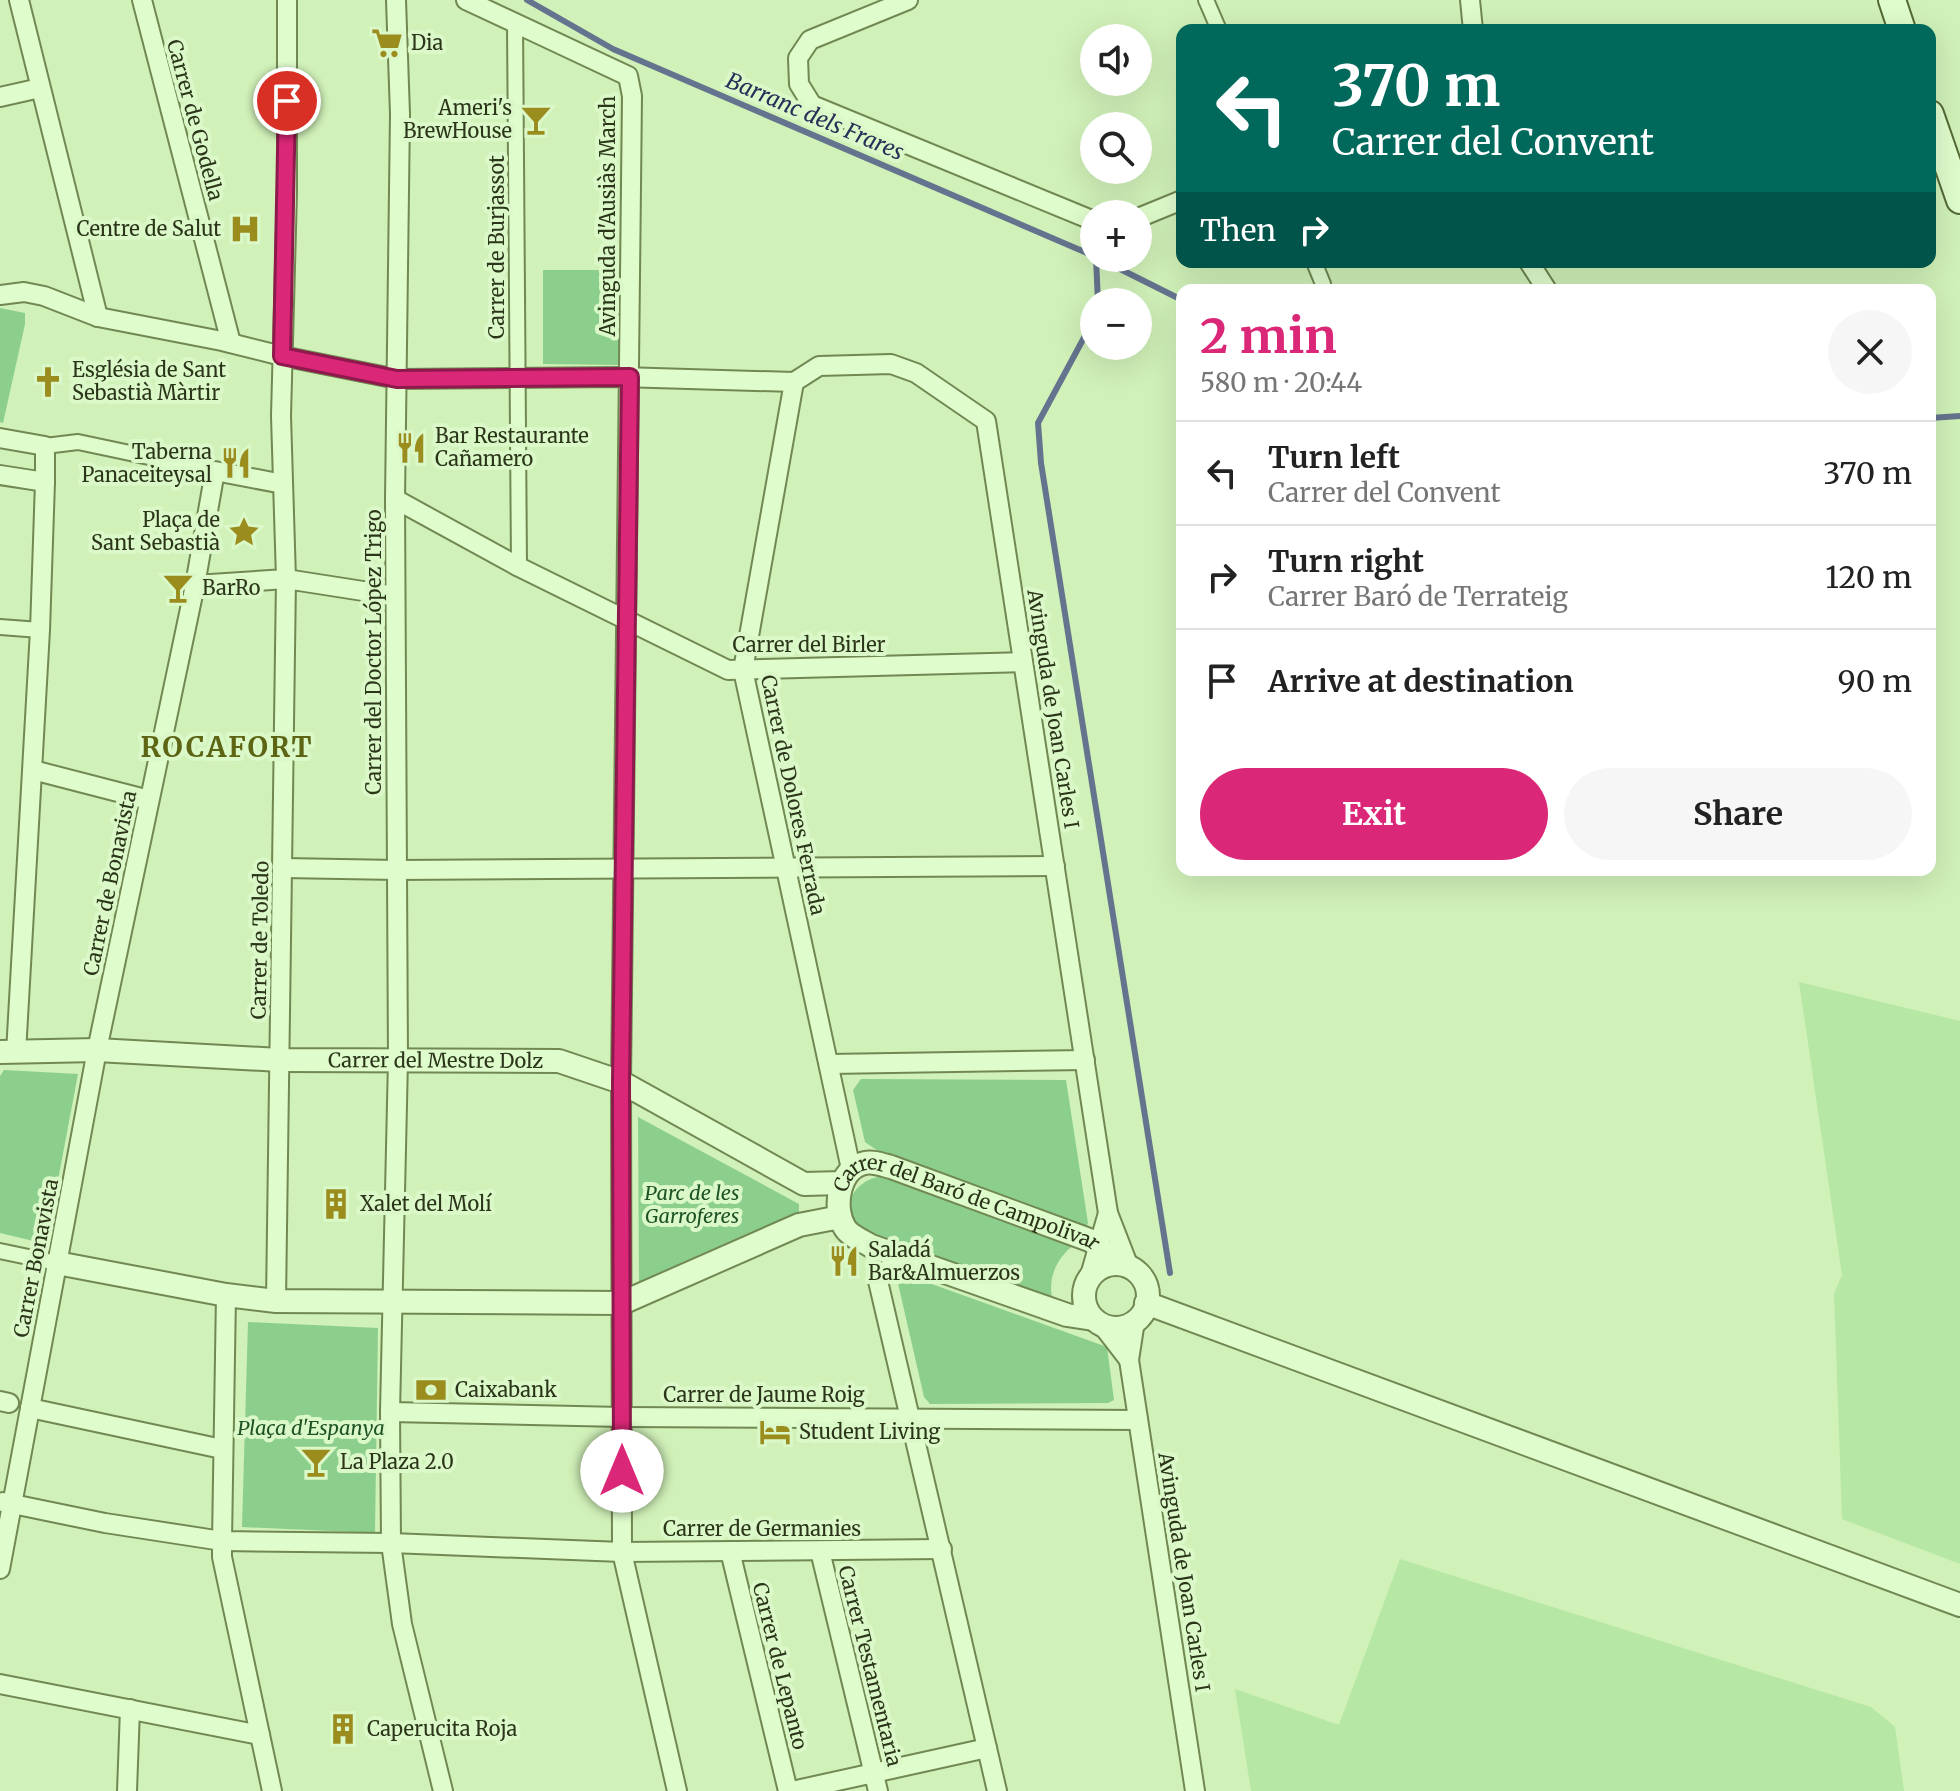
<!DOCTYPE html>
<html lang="en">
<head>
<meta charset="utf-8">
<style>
	:root { --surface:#fff; --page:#f6f6f6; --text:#222; --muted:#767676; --line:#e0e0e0; --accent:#db2777 }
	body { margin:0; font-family:Merriweather,serif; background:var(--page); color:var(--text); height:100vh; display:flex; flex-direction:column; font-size:30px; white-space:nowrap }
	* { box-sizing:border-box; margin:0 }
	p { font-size:26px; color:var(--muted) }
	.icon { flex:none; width:44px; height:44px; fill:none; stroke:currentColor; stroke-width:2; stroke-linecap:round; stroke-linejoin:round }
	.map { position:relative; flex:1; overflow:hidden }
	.side { position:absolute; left:1176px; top:284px; width:760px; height:592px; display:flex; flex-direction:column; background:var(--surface); border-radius:16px; box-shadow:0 8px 32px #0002 }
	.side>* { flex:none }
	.top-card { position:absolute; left:1176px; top:24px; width:760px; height:244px; border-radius:16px; box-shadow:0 8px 32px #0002; background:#00695c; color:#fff; overflow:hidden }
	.buttons { position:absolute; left:1080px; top:24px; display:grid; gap:16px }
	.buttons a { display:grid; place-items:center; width:72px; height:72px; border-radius:50%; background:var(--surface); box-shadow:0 8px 32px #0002; font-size:40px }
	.pin { position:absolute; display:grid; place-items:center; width:68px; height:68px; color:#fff; margin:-34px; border:4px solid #fff; border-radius:50%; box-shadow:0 2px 8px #0007 }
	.me { position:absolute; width:88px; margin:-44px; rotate:0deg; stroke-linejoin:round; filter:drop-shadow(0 0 6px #0008) }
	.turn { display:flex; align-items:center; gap:28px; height:168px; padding:0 24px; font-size:36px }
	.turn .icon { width:104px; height:104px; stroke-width:2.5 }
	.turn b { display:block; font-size:56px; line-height:68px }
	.then { display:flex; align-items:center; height:76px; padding:0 24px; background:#0003; gap:16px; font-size:30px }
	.round { display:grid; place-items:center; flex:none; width:84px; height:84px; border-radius:42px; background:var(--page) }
	.summary { display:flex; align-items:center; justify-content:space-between; height:136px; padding:0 24px }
	h1 { font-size:48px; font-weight:700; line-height:60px; color:var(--accent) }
	.primary-button { display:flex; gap:16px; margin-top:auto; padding:16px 24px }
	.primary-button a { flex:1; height:92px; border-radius:48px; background:var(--accent); color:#fff; font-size:32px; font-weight:700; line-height:92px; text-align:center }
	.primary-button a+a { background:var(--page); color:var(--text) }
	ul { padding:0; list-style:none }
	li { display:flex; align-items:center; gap:24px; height:104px; padding:0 24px; border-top:2px solid var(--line) }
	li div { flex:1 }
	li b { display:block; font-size:30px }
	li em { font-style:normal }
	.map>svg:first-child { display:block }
	.farmland { fill:#b7e7a5 }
	.green { fill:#8ccf8d }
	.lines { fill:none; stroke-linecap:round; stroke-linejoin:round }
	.stream { stroke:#65748e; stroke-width:6 }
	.pedestrian-casing { stroke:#718852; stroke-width:18 }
	.minor-casing { stroke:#718852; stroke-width:22 }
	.tertiary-casing { stroke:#718852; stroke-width:26 }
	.secondary-casing { stroke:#556936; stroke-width:30 }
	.pedestrian { stroke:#dffccc; stroke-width:14 }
	.minor { stroke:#dffccc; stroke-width:18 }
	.tertiary { stroke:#dffccc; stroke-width:22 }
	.secondary { stroke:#dffccc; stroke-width:26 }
	.route-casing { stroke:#8e194d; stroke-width:20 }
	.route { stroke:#db2777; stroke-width:14 }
	.labels { text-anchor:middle; stroke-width:8; stroke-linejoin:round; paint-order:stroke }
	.poi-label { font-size:20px; fill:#2b3519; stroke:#dbf8c8; text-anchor:start }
	.street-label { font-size:20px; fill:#2b3519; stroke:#dbf8c8 }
	.park-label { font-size:20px; font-style:italic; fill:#1e5325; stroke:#dbf8c8 }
	.water-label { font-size:22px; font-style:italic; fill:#272f57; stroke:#dbf8c8 }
	.district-label { font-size:28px; font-weight:bold; letter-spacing:2px; fill:#5d6515; stroke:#dbf8c8 }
</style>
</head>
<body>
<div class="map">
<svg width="1960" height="1791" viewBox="0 0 1960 1791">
	<rect width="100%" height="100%" fill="#d0f1b8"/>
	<g class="farmland">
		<polygon points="1799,982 1960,1021 1960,1564 1842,1519 1834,1294 1842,1275"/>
		<polygon points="1400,1559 1871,1707 1895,1727 1904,1791 1251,1791 1235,1689 1339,1725"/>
	</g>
	<g class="green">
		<polygon points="543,270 622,270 620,365 543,364"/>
		<polygon points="0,308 25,313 25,324 3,423 0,422"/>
		<polygon points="4,1070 78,1074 46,1244 0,1233 0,1076"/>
		<polygon points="861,1079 1066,1080 1088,1223 1086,1228 878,1151 865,1142 853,1090"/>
		<polygon points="638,1117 799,1204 799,1212 644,1284 639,1283"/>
		<path d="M 885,1176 L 1075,1244 C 1055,1259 1046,1281 1054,1305 L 870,1238 C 864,1233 854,1227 851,1220 C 842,1196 863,1177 885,1176 Z"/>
		<polygon points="904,1274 1107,1347 1114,1400 1108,1403 930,1404 924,1397 897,1279"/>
		<polygon points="248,1322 378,1328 375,1533 242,1527"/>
	</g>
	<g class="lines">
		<g class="stream">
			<polyline points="527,0 613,49 1094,256"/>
			<polyline points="1096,258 1098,302"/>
			<polyline points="1098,258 1182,300"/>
			<polyline points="1094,319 1038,423 1041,463 1170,1273"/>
			<polyline points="1930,418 1960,416"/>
		</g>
		<defs>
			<g id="pedestrian">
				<polyline points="1206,0 1219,30"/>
				<polyline points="515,23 519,567"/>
				<polyline points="1314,262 1323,284"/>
				<polyline points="45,446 78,442 215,471"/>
				<polyline points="0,627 40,630"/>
				<polyline points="0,1251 57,1263"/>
			</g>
			<g id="minor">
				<polyline points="19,0 98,317"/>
				<polyline points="142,0 231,343"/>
				<polyline points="396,0 400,114 395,499 398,1060 390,1412 391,1543 402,1624 443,1791"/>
				<polyline points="466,0 628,76 632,96 621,1082 622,1552 677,1791"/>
				<polyline points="908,0 810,40 798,58 799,84 812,105 1094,221"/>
				<polyline points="1470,0 1473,30"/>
				<polyline points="0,97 40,88"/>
				<polyline points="1138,218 1182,200"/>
				<polyline points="1529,262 1547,290"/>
				<polyline points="0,295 24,292 44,296 98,317 222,341 282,356 397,379 621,377 794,382"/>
				<polyline points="794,382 819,366 891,364 916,373 986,421 1108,1213 1129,1267"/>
				<polyline points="794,382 743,670 851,1169"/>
				<polyline points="0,438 45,446 45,482 0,475"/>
				<polyline points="395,499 519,567 728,670 1023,662"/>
				<polyline points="195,585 286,579 281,416 287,192 287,0"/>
				<polyline points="33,770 149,800"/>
				<polyline points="284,868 397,870 1055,866"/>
				<polyline points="16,1053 40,630 45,482"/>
				<polyline points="829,1064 1085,1060"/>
				<polyline points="900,1256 878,1281 997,1791"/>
				<polyline points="1089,1279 1108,1213"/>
				<polyline points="226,1295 222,1541 391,1543 622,1552 942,1549"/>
				<polyline points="276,1301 286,579 395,596"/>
				<polyline points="1102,1325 1129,1360 1135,1321"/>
				<polyline points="1129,1360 1195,1791"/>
				<polyline points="0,1401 9,1403"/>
				<polyline points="30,1408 222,1449"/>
				<polyline points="390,1412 622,1417 1138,1420"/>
				<polyline points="3,1502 105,1523 222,1541 222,1557 272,1791"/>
				<polyline points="730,1551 788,1791"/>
				<polyline points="820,1551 878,1791"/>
				<polyline points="0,1569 97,1050 195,585 215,471 283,484"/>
				<polyline points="0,1684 260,1735"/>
				<polyline points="127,1791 130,1709"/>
				<polyline points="792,1791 987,1748"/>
			</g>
			<g id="tertiary">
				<path id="s1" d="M 0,1052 L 97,1050 L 280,1060 L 559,1061 L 621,1082 L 804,1184 L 842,1183"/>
				<polyline points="57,1263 226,1295 276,1301 622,1303 799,1225 840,1217"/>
				<circle cx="1116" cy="1296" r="32"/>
				<polyline points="1146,1303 1960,1605"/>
				<path id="s2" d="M 1093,1319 L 1067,1315 L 871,1246 C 863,1241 850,1236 845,1228 C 832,1207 839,1168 865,1163 C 873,1161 883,1165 891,1167 L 1092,1241 L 1118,1264"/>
			</g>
			<g id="secondary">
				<polyline points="1892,0 1902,30"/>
				<polyline points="1930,114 1960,200"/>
			</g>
		</defs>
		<use href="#pedestrian" class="pedestrian-casing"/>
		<use href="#minor" class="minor-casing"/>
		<use href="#tertiary" class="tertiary-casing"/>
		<use href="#secondary" class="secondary-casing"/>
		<use href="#pedestrian" class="pedestrian"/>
		<use href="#minor" class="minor"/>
		<use href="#tertiary" class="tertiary"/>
		<use href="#secondary" class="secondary"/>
	</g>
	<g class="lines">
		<defs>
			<polyline id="route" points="287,101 282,356 397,379 630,377 621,1082 622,1471"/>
		</defs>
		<use href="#route" class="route-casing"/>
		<use href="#route" class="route"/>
	</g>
	<defs>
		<symbol id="supermarket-bare" viewBox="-9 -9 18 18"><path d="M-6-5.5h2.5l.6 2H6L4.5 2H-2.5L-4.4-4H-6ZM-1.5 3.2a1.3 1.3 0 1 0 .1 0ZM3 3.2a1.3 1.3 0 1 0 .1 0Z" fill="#9b8c1e" stroke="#dbf8c8" stroke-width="2.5" paint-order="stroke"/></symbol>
		<symbol id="bar-bare" viewBox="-9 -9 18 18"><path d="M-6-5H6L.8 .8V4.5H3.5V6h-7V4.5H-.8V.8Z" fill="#9b8c1e" stroke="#dbf8c8" stroke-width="2.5" paint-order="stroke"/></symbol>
		<symbol id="hospital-bare" viewBox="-9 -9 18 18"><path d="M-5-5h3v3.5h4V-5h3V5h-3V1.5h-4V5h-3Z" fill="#9b8c1e" stroke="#dbf8c8" stroke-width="2.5" paint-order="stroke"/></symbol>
		<symbol id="church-bare" viewBox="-9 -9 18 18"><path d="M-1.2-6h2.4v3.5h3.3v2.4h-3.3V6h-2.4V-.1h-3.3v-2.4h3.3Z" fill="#9b8c1e" stroke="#dbf8c8" stroke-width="2.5" paint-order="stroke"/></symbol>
		<symbol id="restaurant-bare" viewBox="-9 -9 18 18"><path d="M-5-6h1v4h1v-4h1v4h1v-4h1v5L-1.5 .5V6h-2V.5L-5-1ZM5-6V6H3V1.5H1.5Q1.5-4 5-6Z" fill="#9b8c1e" stroke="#dbf8c8" stroke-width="2.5" paint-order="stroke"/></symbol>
		<symbol id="sight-bare" viewBox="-9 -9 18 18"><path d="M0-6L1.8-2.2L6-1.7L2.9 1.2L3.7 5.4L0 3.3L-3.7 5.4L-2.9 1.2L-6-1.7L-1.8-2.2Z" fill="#9b8c1e" stroke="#dbf8c8" stroke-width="2.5" paint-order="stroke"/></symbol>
		<symbol id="building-bare" viewBox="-9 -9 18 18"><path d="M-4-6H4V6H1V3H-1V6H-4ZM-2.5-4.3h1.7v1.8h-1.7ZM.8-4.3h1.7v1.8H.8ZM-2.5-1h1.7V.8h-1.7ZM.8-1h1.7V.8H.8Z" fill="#9b8c1e" stroke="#dbf8c8" stroke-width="2.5" paint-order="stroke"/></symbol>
		<symbol id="bank-bare" viewBox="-9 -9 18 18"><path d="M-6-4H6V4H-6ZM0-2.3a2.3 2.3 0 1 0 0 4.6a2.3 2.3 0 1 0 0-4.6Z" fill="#9b8c1e" stroke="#dbf8c8" stroke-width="2.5" paint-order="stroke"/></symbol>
		<symbol id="hotel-bare" viewBox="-9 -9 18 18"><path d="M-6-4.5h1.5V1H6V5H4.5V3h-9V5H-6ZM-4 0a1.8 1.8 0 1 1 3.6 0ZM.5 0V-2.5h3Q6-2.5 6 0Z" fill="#9b8c1e" stroke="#dbf8c8" stroke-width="2.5" paint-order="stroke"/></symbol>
	</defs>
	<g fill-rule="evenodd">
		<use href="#supermarket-bare" x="365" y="21" width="44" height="44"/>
		<use href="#bar-bare" x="514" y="98" width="44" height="44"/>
		<use href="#hospital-bare" x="223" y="207" width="44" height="44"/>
		<use href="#church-bare" x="26" y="360" width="44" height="44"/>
		<use href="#restaurant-bare" x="389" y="426" width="44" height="44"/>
		<use href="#restaurant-bare" x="214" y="441" width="44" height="44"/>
		<use href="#sight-bare" x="222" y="510" width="44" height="44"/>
		<use href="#bar-bare" x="156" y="566" width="44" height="44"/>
		<use href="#building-bare" x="314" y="1182" width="44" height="44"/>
		<use href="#restaurant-bare" x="822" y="1239" width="44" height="44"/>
		<use href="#bank-bare" x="409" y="1368" width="44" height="44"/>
		<use href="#hotel-bare" x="753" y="1410" width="44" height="44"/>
		<use href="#bar-bare" x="294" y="1440" width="44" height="44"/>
		<use href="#building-bare" x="321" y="1707" width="44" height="44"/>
	</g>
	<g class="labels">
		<g class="poi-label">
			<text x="411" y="50">Dia</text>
			<text x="512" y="115" text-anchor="end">Ameri's<tspan x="512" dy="23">BrewHouse</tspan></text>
			<text x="221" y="236" text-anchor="end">Centre de Salut</text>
			<text x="72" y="377">Església de Sant<tspan x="72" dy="23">Sebastià Màrtir</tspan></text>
			<text x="435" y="443">Bar Restaurante<tspan x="435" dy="23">Cañamero</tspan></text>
			<text x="212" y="459" text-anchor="end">Taberna<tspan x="212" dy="23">Panaceiteysal</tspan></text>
			<text x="220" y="527" text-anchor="end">Plaça de<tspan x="220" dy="23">Sant Sebastià</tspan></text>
			<text x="202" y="595">BarRo</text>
			<text x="360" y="1211">Xalet del Molí</text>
			<text x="868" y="1257">Saladá<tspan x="868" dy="23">Bar&amp;Almuerzos</tspan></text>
			<text x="455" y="1397">Caixabank</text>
			<text x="799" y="1439">Student Living</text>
			<text x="340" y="1469">La Plaza 2.0</text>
			<text x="367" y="1736">Caperucita Roja</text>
		</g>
		<g class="street-label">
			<text transform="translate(195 120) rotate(75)" y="7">Carrer de Godella</text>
			<text transform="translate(608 216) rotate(-90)" y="7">Avinguda d'Ausiàs March</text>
			<text transform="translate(497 247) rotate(-90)" y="7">Carrer de Burjassot</text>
			<text x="809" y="652">Carrer del Birler</text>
			<text transform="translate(374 652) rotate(-90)" y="7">Carrer del Doctor López Trigo</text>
			<text transform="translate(1053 709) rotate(81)" y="7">Avinguda de Joan Carles I</text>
			<text transform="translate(793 795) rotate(78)" y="7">Carrer de Dolores Ferrada</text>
			<text transform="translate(110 883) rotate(-78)" y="7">Carrer de Bonavista</text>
			<text transform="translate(260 940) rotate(-89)" y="7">Carrer de Toledo</text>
			<text dy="7" stroke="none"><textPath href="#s1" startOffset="436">Carrer del Mestre Dolz</textPath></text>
			<text dy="7" stroke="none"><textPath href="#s2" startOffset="448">Carrer del Baró de Campolivar</textPath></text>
			<text transform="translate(36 1258) rotate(-79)" y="7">Carrer Bonavista</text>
			<text x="764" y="1402">Carrer de Jaume Roig</text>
			<text x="762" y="1536">Carrer de Germanies</text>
			<text transform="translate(1184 1572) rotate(81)" y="7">Avinguda de Joan Carles I</text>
			<text transform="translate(780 1666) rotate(76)" y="7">Carrer de Lepanto</text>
			<text transform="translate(870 1666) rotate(76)" y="7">Carrer Testamentaria</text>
		</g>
		<g class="park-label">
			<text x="692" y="1200">Parc de les<tspan x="692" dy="23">Garroferes</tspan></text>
			<text x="311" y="1435">Plaça d'Espanya</text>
		</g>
		<g class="water-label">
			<text transform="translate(815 116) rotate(23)" y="8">Barranc dels Frares</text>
		</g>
		<g class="district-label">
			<text x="227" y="757">ROCAFORT</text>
		</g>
	</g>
</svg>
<div class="buttons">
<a><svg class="icon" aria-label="sound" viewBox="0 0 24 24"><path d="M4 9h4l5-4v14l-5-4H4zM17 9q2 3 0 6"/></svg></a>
<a><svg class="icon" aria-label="search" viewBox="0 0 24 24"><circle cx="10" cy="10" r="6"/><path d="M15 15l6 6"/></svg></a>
<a>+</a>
<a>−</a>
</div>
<div class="pin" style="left:287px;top:101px;background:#d93025"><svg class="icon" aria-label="arrive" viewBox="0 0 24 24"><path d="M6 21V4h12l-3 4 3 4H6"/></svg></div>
<svg class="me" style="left:622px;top:1471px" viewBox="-20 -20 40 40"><circle r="19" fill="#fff"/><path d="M0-13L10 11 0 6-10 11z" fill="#db2777"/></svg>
<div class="top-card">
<div class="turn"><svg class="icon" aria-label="left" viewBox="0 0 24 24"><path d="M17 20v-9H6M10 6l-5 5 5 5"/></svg><div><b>370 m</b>Carrer del Convent</div></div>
<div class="then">Then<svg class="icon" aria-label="right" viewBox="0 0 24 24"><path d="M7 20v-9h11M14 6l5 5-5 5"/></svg></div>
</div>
<section class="side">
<div class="summary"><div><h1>2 min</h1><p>580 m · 20:44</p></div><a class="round"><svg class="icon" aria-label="close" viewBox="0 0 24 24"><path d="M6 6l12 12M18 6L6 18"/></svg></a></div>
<ul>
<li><svg class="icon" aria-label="left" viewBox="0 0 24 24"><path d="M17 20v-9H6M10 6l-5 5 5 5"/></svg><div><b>Turn left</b><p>Carrer del Convent</p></div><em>370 m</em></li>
<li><svg class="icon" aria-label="right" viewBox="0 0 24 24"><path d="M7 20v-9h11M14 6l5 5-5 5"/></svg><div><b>Turn right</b><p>Carrer Baró de Terrateig</p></div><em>120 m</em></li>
<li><svg class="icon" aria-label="arrive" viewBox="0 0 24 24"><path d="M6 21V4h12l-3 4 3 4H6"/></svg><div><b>Arrive at destination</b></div><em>90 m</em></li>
</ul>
<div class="primary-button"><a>Exit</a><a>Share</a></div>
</section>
</div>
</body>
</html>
